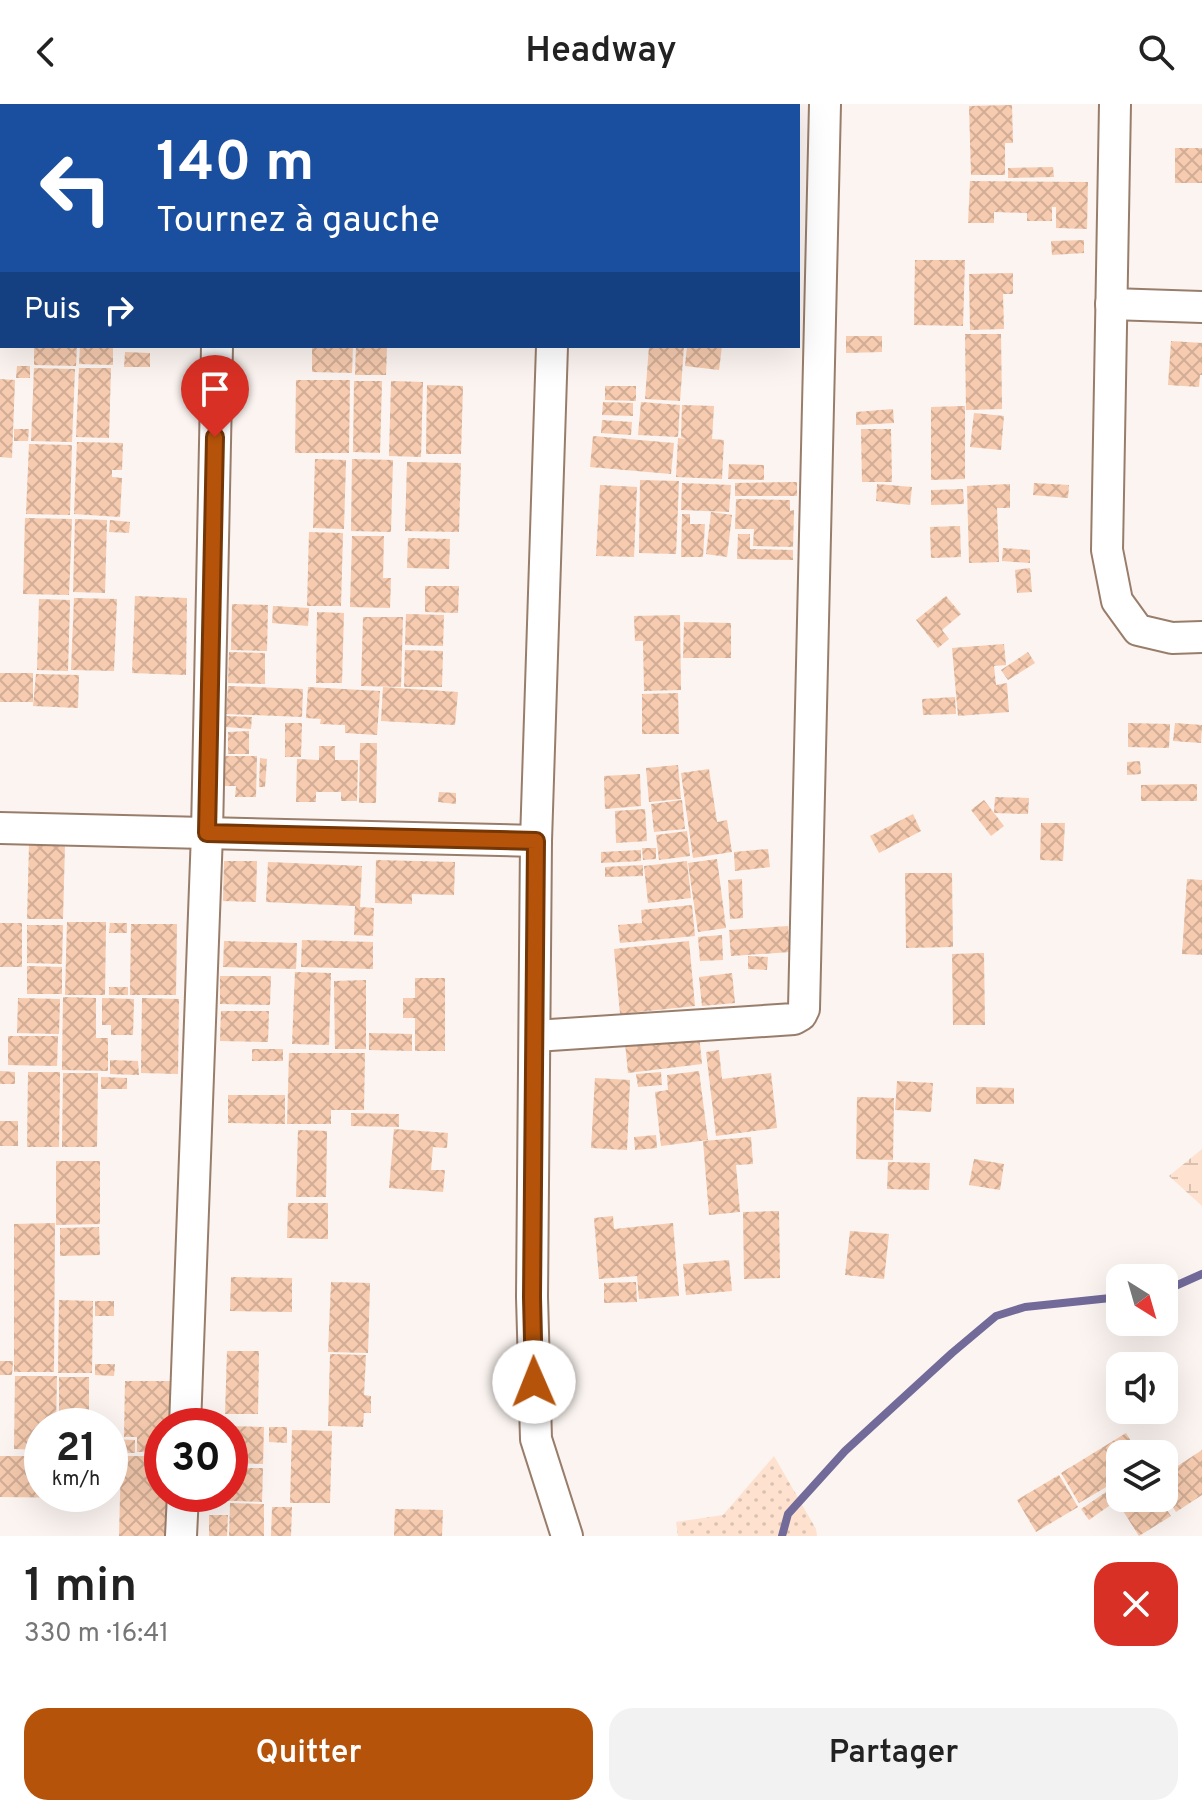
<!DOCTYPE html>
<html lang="fr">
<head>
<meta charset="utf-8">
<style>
	:root { --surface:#fff; --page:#f2f2f2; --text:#222; --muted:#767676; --accent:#b45309 }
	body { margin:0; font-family:Overpass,sans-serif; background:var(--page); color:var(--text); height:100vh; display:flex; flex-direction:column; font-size:30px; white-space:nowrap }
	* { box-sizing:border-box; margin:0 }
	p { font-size:26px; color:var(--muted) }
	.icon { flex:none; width:44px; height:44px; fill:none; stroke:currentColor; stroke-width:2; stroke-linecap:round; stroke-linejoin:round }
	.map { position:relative; height:1432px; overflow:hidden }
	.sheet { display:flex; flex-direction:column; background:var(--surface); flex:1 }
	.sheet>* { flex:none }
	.guide { position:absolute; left:0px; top:0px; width:800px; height:244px; box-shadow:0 8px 32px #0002; background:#1a4fa0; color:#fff; overflow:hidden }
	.needle { width:52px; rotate:143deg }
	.controls { position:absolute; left:1106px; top:1160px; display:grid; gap:16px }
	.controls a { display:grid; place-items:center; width:72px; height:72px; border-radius:16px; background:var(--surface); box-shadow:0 8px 32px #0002; font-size:40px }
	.speed { position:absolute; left:24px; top:1304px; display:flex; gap:16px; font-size:40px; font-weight:700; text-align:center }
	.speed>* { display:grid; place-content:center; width:104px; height:104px; border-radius:50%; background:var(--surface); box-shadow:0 8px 32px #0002; line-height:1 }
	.speed small { font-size:20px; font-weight:400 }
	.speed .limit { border:12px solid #d22; background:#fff; color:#111 }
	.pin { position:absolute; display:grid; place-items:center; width:68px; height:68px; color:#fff; margin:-82px -34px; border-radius:50% 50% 50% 0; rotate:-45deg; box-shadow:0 0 8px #0007 }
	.pin .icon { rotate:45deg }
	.me { position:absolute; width:88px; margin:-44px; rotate:359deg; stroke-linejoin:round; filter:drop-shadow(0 0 6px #0008) }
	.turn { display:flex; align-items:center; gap:28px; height:168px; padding:0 24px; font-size:36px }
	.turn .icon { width:104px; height:104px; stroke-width:2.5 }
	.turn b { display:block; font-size:56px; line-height:68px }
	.then { display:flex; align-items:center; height:76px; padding:0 24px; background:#0003; gap:16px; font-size:30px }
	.round { display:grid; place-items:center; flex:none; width:84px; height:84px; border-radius:24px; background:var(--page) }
	.overview { display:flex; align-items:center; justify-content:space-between; height:136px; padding:0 24px }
	h1 { font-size:48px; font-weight:600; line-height:60px }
	.primary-button { display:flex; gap:16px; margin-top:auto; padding:16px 24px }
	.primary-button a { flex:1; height:92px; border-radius:24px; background:var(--accent); color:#fff; font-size:32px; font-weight:600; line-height:92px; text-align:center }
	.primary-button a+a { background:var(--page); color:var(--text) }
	header { display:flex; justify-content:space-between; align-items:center; height:104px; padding:0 24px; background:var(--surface); font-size:36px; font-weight:600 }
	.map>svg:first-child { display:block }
	.grass { fill:url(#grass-dots) }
	.wetland { fill:url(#wetland-marsh) }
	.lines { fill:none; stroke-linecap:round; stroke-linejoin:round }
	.stream { stroke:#726a99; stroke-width:8 }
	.building { fill:url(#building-cross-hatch) }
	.minor-casing { stroke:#997d6b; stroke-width:34 }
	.minor { stroke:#fff; stroke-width:30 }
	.route-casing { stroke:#753606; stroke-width:20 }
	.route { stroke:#b45309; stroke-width:14 }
</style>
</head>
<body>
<header><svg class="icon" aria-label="back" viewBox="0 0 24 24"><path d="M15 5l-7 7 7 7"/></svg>Headway<svg class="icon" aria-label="search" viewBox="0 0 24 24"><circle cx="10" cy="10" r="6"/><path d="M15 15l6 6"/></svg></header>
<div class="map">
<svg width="1202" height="1432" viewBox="0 0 1202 1432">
	<defs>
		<pattern id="grass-dots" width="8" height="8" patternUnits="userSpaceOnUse" patternTransform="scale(2)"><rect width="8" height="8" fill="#fee2cf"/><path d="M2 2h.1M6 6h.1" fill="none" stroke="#d9c1b0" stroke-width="1.8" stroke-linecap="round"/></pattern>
		<pattern id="wetland-marsh" width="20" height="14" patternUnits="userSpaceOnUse" patternTransform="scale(2)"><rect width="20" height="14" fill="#fee2cf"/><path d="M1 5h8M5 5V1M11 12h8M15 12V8" fill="none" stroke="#d9c1b0"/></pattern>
		<pattern id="building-cross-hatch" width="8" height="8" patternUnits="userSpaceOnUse" patternTransform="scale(2)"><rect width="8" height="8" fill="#f6cbaf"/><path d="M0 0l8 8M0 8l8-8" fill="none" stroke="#d2ad95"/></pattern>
	</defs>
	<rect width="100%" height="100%" fill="#fbf4f0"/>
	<polygon class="grass" points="774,1352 816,1425 817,1432 678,1432 676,1418 723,1411"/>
	<polygon class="wetland" points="1202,1045 1202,1102 1169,1072"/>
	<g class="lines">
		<g class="stream">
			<polyline points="1164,1187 1202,1170"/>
			<polyline points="782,1432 788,1410 845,1347 952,1249 996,1212 1025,1203 1120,1193"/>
		</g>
	</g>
	<g class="building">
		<polygon points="1012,1 1013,39 1005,39 1005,71 971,71 969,2"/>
		<rect x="1175" y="44" width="27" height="35"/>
		<polygon points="1053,63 1054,73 1008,74 1008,64"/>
		<polygon points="970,77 1088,78 1087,125 1056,124 1056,103 1052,103 1052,117 1027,117 1027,109 994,108 994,119 968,119"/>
		<polygon points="1084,136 1084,149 1052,151 1051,137"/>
		<polygon points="915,156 965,156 963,222 914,221"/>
		<polygon points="1013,169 1013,190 1003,190 1004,225 970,226 969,170"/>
		<polygon points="965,230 1001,230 1002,305 966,306"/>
		<polygon points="846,232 882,232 882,248 846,249"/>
		<polygon points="1171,237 1202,239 1202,271 1200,271 1199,283 1168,281"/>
		<polygon points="34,242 77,242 76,262 34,261"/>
		<polygon points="80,242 113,242 113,261 79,260"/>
		<polygon points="312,242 353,242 352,269 312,268"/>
		<polygon points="356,242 387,242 386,271 355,271"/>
		<polygon points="649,242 684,242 680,297 645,295"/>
		<polygon points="687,242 722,242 719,266 685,262"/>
		<polygon points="125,248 150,249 150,263 124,263"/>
		<polygon points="17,262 30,262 30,274 16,274"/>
		<polygon points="34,264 75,265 72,338 31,337"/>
		<polygon points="79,264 111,264 109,334 76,333"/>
		<polygon points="0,275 15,276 12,354 0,353"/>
		<polygon points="296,276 350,276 349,349 295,349"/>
		<polygon points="354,277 382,277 380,349 353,348"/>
		<polygon points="391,277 423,278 421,353 389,352"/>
		<polygon points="427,281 463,282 461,350 426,350"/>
		<polygon points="605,282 636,282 636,297 605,296"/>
		<polygon points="603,298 633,299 633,312 602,311"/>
		<polygon points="641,298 680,301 678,333 638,331"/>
		<polygon points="682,301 714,302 712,335 724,336 722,375 676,373 678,334 686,335 681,333"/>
		<polygon points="965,302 965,375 931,376 931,303"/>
		<polygon points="893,305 894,319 856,321 856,308"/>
		<polygon points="974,309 1004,312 1001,346 970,343"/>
		<polygon points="602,316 632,318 631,331 601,329"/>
		<polygon points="14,325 29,325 28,337 14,337"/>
		<polygon points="861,325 891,325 892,378 862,378"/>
		<polygon points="593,332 674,339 671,370 590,363"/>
		<polygon points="77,338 123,339 122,366 112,366 112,373 122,374 120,413 74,410"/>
		<polygon points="29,340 72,341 70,411 26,410"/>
		<polygon points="315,355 346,356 344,425 313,424"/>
		<polygon points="352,355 393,356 391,428 351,427"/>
		<polygon points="407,358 461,359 459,428 405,427"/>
		<polygon points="729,360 764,361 764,376 728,375"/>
		<polygon points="640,376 679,377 676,450 639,449"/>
		<polygon points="797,378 797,392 735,392 735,379"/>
		<polygon points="682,379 731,381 729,408 681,406"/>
		<polygon points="1034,379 1069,381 1068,394 1033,391"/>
		<polygon points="877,380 912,383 910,401 876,397"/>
		<polygon points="1010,380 1010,404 997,404 999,458 969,459 967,382"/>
		<polygon points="600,381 637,383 634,453 596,452"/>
		<polygon points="963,385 964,400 931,401 931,386"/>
		<polygon points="736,395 790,396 790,407 794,406 793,443 753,442 754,425 735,425"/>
		<polygon points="711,408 732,411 727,453 706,450"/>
		<polygon points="682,410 690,410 690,420 705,420 703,453 681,453"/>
		<polygon points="25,414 72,415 69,491 23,490"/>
		<polygon points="75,415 107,416 105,489 73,488"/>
		<polygon points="110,416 130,418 129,429 109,428"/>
		<polygon points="960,422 961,453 931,454 930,423"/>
		<polygon points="309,428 343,429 341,502 307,502"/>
		<polygon points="738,430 750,430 750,445 793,446 793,456 737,455"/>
		<polygon points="352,432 384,432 383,474 391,474 390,504 350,503"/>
		<polygon points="408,434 450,435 449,465 407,464"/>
		<polygon points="1003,444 1030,446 1030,459 1002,457"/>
		<polygon points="1030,464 1032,488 1017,489 1015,466"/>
		<polygon points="425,482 459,482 458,509 425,508"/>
		<polygon points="135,492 187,494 186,571 132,569"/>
		<polygon points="946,492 961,510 942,526 949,535 938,544 916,516"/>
		<polygon points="74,494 117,495 114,567 71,566"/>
		<polygon points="39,495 70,496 68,567 37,566"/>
		<polygon points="232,500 268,501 267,547 231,546"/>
		<polygon points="273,502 309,504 308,522 272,519"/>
		<polygon points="317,508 344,509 342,579 316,579"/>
		<polygon points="406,510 444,511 443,542 405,541"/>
		<polygon points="680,511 681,586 644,587 643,537 635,537 634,512"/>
		<polygon points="363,513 403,513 401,583 361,582"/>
		<polygon points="684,518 731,519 731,554 683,554"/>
		<polygon points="1004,540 1006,561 994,562 996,581 1007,579 1009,608 958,612 952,544"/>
		<polygon points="405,546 443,547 442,583 404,583"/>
		<polygon points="229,548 265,549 265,580 228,579"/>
		<polygon points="1028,548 1035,559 1008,576 1001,566"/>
		<rect x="0" y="569" width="33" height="29"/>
		<polygon points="36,570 79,571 78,604 33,602"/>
		<polygon points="228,582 303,585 302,613 226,610"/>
		<polygon points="308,583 380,587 377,631 345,629 345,621 320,620 321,615 306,614"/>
		<polygon points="383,583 458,588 455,621 381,617"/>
		<polygon points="678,589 679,630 642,630 642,590"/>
		<polygon points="955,593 956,610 923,611 922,595"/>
		<polygon points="226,612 252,613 251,625 226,623"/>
		<polygon points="285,619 302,619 301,653 285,653"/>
		<polygon points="1128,619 1170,620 1169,644 1128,643"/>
		<polygon points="1175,619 1202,621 1201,639 1173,637"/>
		<polygon points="249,627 249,650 228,650 228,628"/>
		<polygon points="360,639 377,639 376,699 359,699"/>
		<polygon points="319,642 335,642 335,656 358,656 357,697 341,697 341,688 316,688 316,698 296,698 297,655 319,656"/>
		<polygon points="225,652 257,652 256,693 235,693 236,682 225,682"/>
		<polygon points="260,654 267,655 265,683 259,683"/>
		<polygon points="1140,657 1141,670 1127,671 1127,658"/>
		<polygon points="678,661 681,695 649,698 646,664"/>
		<polygon points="709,665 717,718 727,716 732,748 693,754 681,669"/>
		<polygon points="640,670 641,702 605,705 604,672"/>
		<polygon points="1197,680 1197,697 1141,697 1141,681"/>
		<polygon points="439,688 456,689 456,700 438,698"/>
		<polygon points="995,693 1029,694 1028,710 994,709"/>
		<polygon points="682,696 685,725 654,728 651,700"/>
		<polygon points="984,696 1004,722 991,732 971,706"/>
		<polygon points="645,705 647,737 616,739 615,707"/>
		<polygon points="913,710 921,727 879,749 870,732"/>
		<polygon points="1041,719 1065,719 1063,757 1040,756"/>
		<polygon points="687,727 690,752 659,756 656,731"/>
		<polygon points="29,741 65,741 63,815 27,815"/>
		<polygon points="642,744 656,744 656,755 643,756"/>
		<polygon points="768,745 770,763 735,767 734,748"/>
		<polygon points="641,746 641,757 601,759 601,748"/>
		<polygon points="717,755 726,824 698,828 688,759"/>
		<polygon points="376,756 455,758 454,791 412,790 412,800 375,799"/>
		<polygon points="224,757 257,757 256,798 223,797"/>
		<polygon points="687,757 691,794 648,799 644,762"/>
		<polygon points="268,758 362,762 360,803 374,804 373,832 354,831 355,802 266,798"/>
		<polygon points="643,761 643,772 605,773 605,763"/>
		<polygon points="905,769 952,769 953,843 906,844"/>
		<polygon points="742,775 743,814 730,815 728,776"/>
		<polygon points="1187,775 1202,776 1202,851 1182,850"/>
		<polygon points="692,801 695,832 620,839 618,821 642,819 641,806"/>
		<polygon points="67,818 106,818 105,891 65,891"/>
		<rect x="0" y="819" width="22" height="44"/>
		<polygon points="110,819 127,819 127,829 109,829"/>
		<polygon points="131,820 177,820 176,891 130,891"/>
		<polygon points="27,821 63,821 62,860 27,859"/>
		<polygon points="788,822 790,848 731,852 729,826"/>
		<polygon points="722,831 723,856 700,857 698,833"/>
		<polygon points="302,836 373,838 373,865 301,863"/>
		<polygon points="224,837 297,839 296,865 223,863"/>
		<polygon points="689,837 695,902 620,910 614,845"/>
		<polygon points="984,849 985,921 953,921 952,850"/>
		<polygon points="748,852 768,853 767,866 748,865"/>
		<polygon points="27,862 62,863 62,890 27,890"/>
		<polygon points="295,868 331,869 329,941 292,940"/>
		<polygon points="732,869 735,899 702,902 699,873"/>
		<polygon points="220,872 271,872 270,901 220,900"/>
		<polygon points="415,874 445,874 445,947 415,947 415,914 403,914 403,894 415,894"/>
		<polygon points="366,876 366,945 335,945 334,877"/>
		<rect x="109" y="883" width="19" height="8"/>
		<polygon points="63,893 96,894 96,934 108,934 108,967 62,966"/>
		<polygon points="18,894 60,895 59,930 17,929"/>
		<polygon points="102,894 134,895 133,931 111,931 111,921 102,921"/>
		<polygon points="142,894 179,895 178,970 141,969"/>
		<polygon points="221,907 269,907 268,938 220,937"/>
		<polygon points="369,929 412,930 412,947 369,946"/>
		<polygon points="699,930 702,960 628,969 625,939"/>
		<polygon points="8,932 58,932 57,962 8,961"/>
		<rect x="252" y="945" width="31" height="12"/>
		<polygon points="719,946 722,975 771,969 777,1024 716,1032 706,948"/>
		<polygon points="289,949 365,949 364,1006 331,1006 331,1020 287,1020"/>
		<polygon points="110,956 138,957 139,971 110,970"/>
		<polygon points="0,967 15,968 15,980 0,980"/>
		<polygon points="699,967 708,1036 661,1042 655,988 668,986 667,971"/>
		<polygon points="28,968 60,968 59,1043 27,1043"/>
		<polygon points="661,968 662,981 638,983 636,970"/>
		<polygon points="63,969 98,969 97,1043 62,1043"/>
		<polygon points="101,973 127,974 127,985 101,985"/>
		<polygon points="595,974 630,976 627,1046 591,1044"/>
		<polygon points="897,977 933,979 931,1008 895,1006"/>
		<polygon points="976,983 1014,984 1014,1000 976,1000"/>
		<polygon points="228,991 285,991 285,1020 228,1019"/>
		<polygon points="857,993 894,994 893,1056 856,1055"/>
		<polygon points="351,1009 399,1010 399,1023 351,1022"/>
		<rect x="0" y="1017" width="18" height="25"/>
		<polygon points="394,1025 448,1029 447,1044 433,1043 431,1066 445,1066 443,1088 389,1084"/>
		<polygon points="298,1026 327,1027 326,1093 296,1093"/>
		<polygon points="656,1031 657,1044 635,1046 634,1033"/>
		<polygon points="751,1033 753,1060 736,1061 740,1108 709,1111 703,1037"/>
		<polygon points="974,1055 1004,1060 1000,1086 969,1081"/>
		<polygon points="56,1057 100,1057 100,1120 56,1121"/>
		<polygon points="888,1058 930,1059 929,1086 887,1085"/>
		<polygon points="288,1099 328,1099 328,1135 287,1134"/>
		<polygon points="779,1107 780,1174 744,1175 743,1108"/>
		<polygon points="613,1112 614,1125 673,1119 679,1192 639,1195 637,1172 599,1175 594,1114"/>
		<polygon points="55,1119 54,1268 14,1268 14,1120"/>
		<polygon points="99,1123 100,1151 60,1152 60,1124"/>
		<polygon points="850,1127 889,1130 884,1175 845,1171"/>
		<polygon points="729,1156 732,1187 686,1191 683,1160"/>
		<polygon points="231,1173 292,1174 292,1208 230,1207"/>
		<polygon points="331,1178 370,1179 368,1249 328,1248"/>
		<polygon points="636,1178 637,1198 604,1199 604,1179"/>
		<polygon points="59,1196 93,1197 92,1269 58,1269"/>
		<rect x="95" y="1197" width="19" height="15"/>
		<polygon points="227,1247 259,1247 258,1310 225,1310"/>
		<polygon points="330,1250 366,1251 364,1291 371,1292 371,1309 364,1309 363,1323 328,1322"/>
		<polygon points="0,1257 13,1257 12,1271 0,1271"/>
		<polygon points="95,1260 115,1260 114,1272 95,1271"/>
		<polygon points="15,1272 57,1272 56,1322 42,1322 42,1346 14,1345"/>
		<polygon points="59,1273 89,1273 89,1319 105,1319 105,1322 59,1322"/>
		<polygon points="125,1277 171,1277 171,1322 162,1322 162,1348 137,1348 137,1333 124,1333"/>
		<polygon points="230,1322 264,1323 263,1360 230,1359"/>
		<polygon points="269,1323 287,1323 287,1339 269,1338"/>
		<polygon points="292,1326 332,1327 330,1399 290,1399"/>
		<polygon points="1126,1329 1139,1350 1120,1350 1120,1375 1079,1399 1061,1369"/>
		<polygon points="110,1335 135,1336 135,1349 110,1349"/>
		<polygon points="1202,1346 1202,1391 1176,1408 1164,1388 1164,1371"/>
		<polygon points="0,1352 42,1352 42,1390 93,1390 93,1394 0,1393"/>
		<polygon points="121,1352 162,1352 162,1390 170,1390 174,1415 166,1415 166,1428 174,1428 174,1432 119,1432"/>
		<polygon points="230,1364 263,1364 262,1398 210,1396 210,1390 230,1390"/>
		<polygon points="1059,1371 1078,1403 1036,1428 1017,1396"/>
		<polygon points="1120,1383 1120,1394 1159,1394 1171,1412 1139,1432 1111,1388"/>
		<polygon points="1106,1388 1113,1399 1089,1416 1081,1405"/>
		<polygon points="230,1399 264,1400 264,1432 229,1432"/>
		<polygon points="272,1403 292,1403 291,1432 271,1432"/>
		<polygon points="395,1405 443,1406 442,1432 394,1432"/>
		<polygon points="209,1411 228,1411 227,1432 209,1432"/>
	</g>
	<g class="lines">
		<defs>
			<g id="minor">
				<polyline points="1115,0 1107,446 1117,497 1138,526 1172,534 1202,533"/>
				<polyline points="222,2 222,0"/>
				<polyline points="560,2 560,0"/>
				<polyline points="1111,200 1202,203"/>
				<polyline points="552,242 536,737 532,1193 536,1335 567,1432"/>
				<polyline points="0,724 536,737"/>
				<polyline points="535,932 794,915 801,911 804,905 825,0"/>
				<polyline points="185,1322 207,729 217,242"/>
				<polyline points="181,1432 183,1390"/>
			</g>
		</defs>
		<use href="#minor" class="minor-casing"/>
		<use href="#minor" class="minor"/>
	</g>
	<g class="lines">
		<defs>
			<polyline id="route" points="215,333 207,729 536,737 532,1193 534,1278"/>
		</defs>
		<use href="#route" class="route-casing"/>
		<use href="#route" class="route"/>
	</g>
</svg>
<div class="controls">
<a><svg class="needle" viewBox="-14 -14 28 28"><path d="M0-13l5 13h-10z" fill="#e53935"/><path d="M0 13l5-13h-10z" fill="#767676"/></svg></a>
<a><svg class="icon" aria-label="sound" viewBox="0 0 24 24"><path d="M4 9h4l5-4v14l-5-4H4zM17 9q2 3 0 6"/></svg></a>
<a><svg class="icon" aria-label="layers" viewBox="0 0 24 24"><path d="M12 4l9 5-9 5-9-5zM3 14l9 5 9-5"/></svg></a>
</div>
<div class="speed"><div>21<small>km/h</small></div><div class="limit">30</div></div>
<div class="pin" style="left:215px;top:333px;background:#d93025"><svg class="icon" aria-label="arrive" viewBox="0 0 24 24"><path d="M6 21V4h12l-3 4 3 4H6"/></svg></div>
<svg class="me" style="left:534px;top:1278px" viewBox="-20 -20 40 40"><circle r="19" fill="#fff"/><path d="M0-13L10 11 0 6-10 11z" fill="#b45309"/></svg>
<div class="guide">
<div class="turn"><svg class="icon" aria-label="left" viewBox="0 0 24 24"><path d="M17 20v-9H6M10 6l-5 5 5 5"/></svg><div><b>140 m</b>Tournez à gauche</div></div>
<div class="then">Puis<svg class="icon" aria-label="right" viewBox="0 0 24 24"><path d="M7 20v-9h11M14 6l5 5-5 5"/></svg></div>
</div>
</div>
<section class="sheet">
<div class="overview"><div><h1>1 min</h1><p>330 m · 16:41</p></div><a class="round" style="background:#d93025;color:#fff"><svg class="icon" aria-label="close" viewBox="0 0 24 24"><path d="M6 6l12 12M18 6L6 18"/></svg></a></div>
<div class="primary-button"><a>Quitter</a><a>Partager</a></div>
</section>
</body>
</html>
